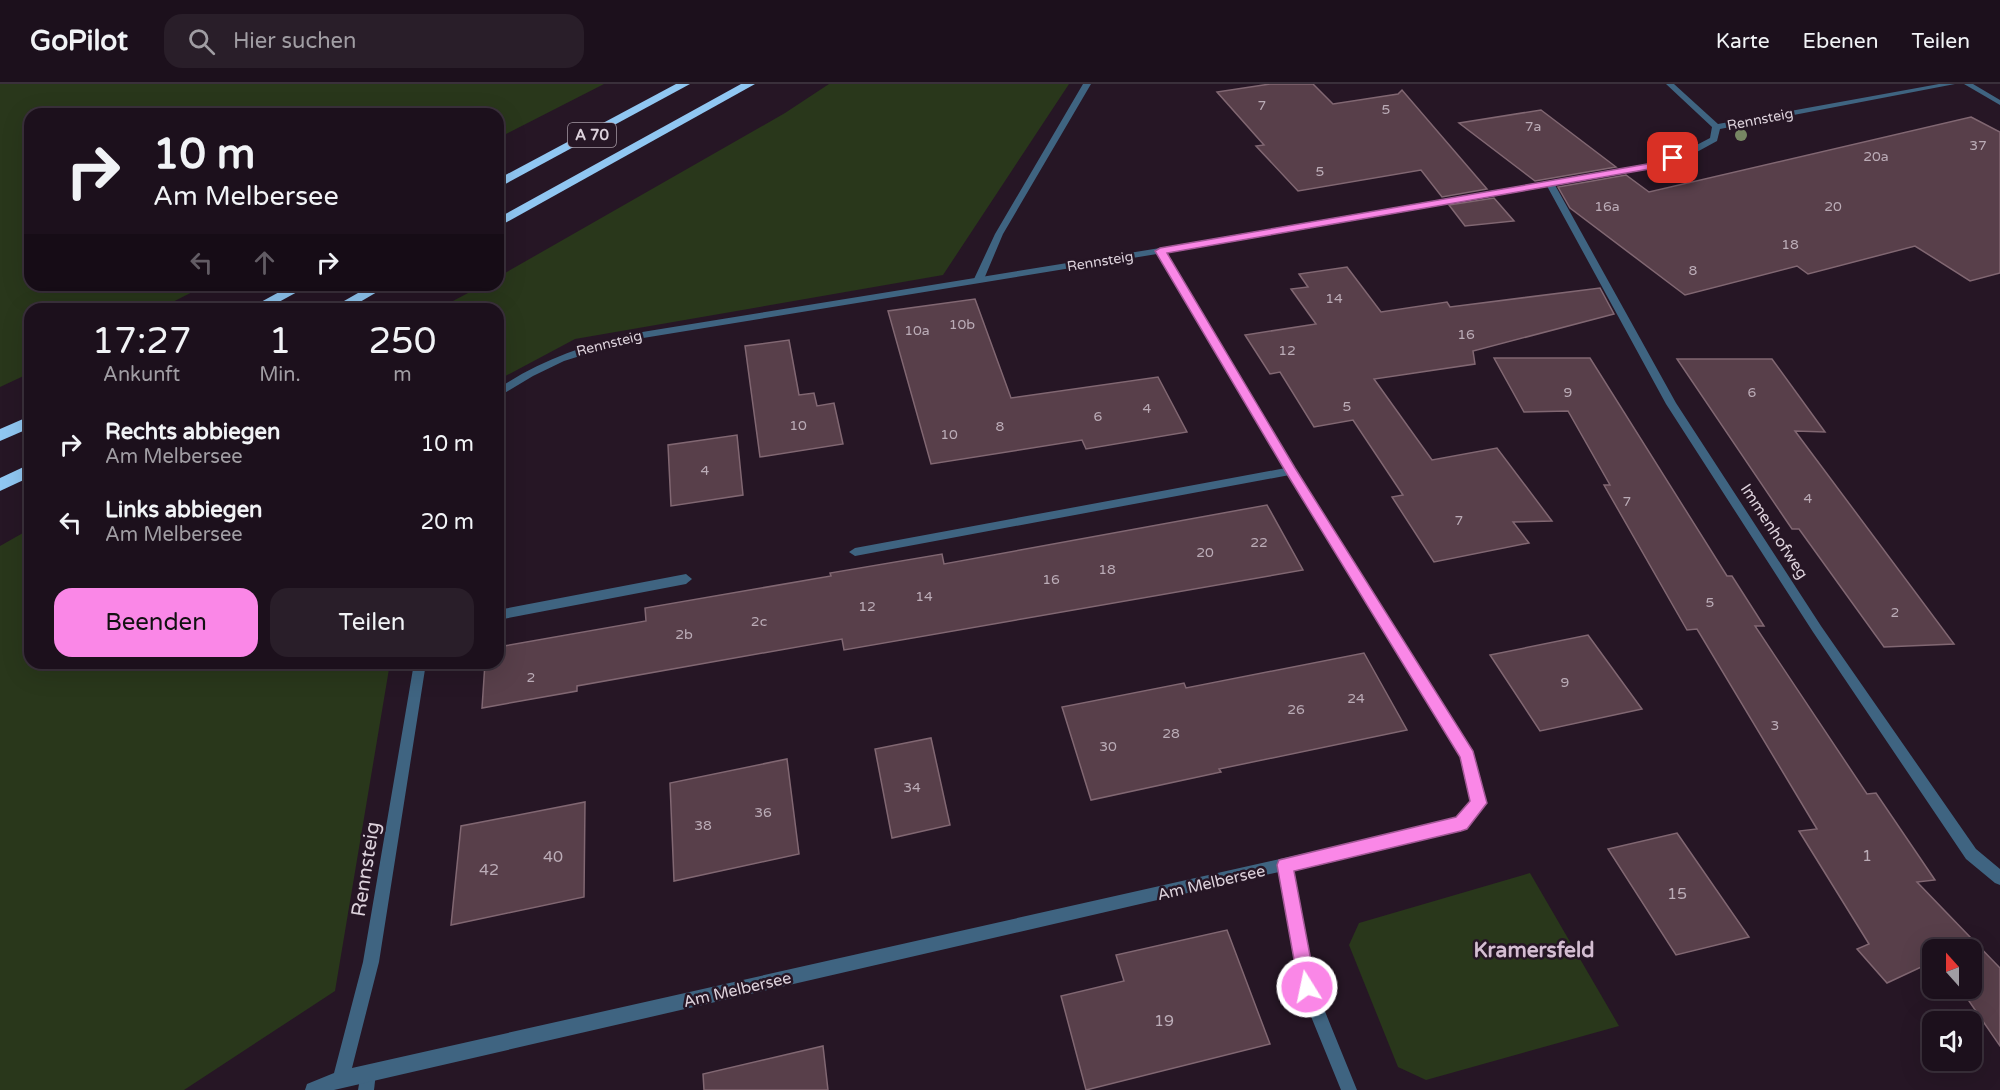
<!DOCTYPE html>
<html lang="de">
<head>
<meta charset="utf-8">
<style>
	:root { --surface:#1c101c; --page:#291e29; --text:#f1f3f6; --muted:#a09da3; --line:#3a303b; --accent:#fa87e7 }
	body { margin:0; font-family:"Varela Round",sans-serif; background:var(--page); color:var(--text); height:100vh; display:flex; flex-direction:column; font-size:22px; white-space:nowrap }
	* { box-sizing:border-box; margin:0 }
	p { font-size:20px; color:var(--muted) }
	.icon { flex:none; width:33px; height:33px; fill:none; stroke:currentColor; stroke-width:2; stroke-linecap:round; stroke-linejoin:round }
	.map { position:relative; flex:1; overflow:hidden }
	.side { position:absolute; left:24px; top:219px; width:480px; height:366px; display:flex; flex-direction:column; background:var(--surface); border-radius:18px; box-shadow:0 6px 24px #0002,0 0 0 2px var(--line) }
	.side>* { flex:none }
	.top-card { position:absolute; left:24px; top:24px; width:480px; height:183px; border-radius:18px; box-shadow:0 6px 24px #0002,0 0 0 2px var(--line); background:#1c101c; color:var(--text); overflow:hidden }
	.needle { width:39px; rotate:339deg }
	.tools { position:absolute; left:1922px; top:855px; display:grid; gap:12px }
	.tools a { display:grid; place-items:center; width:60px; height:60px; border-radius:12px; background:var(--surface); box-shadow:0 6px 24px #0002,0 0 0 2px var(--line); font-size:30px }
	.pin { position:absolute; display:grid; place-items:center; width:51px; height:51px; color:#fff; margin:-26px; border-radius:12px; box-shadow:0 3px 9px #0006 }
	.me { position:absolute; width:66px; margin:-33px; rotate:350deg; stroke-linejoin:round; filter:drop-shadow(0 0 4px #0008) }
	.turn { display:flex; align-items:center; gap:21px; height:126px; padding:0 30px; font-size:27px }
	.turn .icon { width:78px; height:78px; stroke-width:2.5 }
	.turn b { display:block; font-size:42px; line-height:51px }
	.lanes { display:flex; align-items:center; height:57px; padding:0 30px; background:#0003; justify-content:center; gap:30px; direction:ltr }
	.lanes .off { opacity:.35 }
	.eta { display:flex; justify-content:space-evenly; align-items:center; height:102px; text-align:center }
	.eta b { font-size:36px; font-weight:600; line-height:42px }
	.button { display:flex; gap:12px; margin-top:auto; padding:12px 30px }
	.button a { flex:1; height:69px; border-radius:18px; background:var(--accent); color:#111; font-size:24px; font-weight:600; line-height:69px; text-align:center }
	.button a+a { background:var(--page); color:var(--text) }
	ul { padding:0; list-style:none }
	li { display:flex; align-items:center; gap:18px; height:78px; padding:0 30px }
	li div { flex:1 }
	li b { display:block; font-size:22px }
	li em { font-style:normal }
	header { display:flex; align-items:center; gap:36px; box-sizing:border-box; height:84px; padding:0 30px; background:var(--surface); border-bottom:2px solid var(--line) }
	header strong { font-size:28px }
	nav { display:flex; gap:33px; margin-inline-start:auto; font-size:21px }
	.search { width:420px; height:54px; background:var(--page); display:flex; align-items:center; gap:15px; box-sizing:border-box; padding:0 21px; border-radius:18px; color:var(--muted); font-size:22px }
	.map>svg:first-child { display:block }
	.green { fill:#29371b }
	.building { fill:#583f4a; stroke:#816772; stroke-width:1.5 }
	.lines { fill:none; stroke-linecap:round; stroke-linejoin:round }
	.service { fill:#3f6481; fill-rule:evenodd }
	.minor { fill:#3f6481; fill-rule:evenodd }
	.motorway { fill:#90c7f2; fill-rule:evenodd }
	.tree { fill:#778763 }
	.route { fill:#fa87e7; stroke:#a25896; stroke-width:1.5 }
	.labels { text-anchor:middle; stroke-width:5; stroke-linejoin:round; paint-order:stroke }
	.number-label { font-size:14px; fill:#bbacb7 }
	.far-street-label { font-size:14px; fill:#dcd1db; stroke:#261625 }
	.shield { fill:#261625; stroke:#a599a4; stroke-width:1.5 }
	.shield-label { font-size:15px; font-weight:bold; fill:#dcd1db }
	.street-label { font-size:16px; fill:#dcd1db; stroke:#261625 }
	.near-number-label { font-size:16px; fill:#bbacb7 }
	.near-street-label { font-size:20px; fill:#dcd1db; stroke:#261625 }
	.near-neighbourhood-label { font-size:21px; font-weight:bold; fill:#d4bed2; stroke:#261625 }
</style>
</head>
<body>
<header>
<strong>GoPilot</strong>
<div class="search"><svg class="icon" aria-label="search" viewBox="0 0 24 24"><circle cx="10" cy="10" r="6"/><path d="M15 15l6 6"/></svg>Hier suchen</div>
<nav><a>Karte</a><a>Ebenen</a><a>Teilen</a></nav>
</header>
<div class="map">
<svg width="2000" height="1006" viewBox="0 0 2000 1006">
	<rect width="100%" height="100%" fill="#261625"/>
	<g class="green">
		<polygon points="0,0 604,0 498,54 498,30 30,30 30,201 206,201 159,225 30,225 30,289 0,303"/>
		<polygon points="829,0 1069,0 943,191 575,255 498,296 498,225 438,225 483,201 498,201 498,193 785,29"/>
		<polygon points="30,445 30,579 390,579 335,907 184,1006 0,1006 0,462"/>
		<polygon points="1530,789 1619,942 1426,996 1398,983 1349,861 1359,839"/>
	</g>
	<g class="building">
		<polygon points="1270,0 1313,0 1333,20 1398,10 1402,6 1487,105 1442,113 1421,86 1298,107 1256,62 1264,61 1217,8"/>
		<polygon points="1541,26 1616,83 1535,97 1459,39"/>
		<polygon points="1971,33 2000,48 2000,189 1970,197 1915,162 1808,190 1797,182 1685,211 1570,124 1558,103 1626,91 1649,108"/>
		<polygon points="1494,114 1514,137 1465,142 1449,121"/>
		<polygon points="1347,183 1381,228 1447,218 1450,223 1600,204 1614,230 1473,267 1475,280 1374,295 1432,376 1497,364 1552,437 1513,438 1529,459 1434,478 1392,413 1403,411 1353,336 1314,343 1280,288 1270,290 1245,251 1316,240 1291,205 1308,203 1299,190"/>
		<polygon points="975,215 1011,314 1158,293 1187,348 1086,365 1082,356 931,380 888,227"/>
		<polygon points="789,256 799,311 814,309 817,322 834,319 843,360 760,373 745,262"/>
		<polygon points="1494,274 1590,274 1727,492 1732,492 1764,542 1755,542 1867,710 1876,709 1935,796 1917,798 2000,884 2000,962 1960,904 1971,904 1971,866 1932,866 1932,878 1887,899 1857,865 1869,860 1799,747 1817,745 1697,545 1687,546 1604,401 1610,401 1568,327 1524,328"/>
		<polygon points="1677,275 1772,275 1825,348 1795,347 1954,560 1884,563 1799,445 1792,445"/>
		<polygon points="737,351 743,411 671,422 668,361"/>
		<polygon points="1267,421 1303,486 844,566 842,555 577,602 577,607 482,624 485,579 498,579 498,563 646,537 645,524 831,492 830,489 942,470 944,480"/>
		<polygon points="1588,551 1642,625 1540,647 1490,571"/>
		<polygon points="1364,569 1407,646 1219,685 1221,688 1091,716 1062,623 1184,599 1186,604"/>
		<polygon points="931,654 950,741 892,754 875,665"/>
		<polygon points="787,675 799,770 674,797 670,699"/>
		<polygon points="585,718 584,813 451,841 461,742"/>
		<polygon points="1677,749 1749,853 1676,871 1608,765"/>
		<polygon points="1227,846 1270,960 1086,1006 1061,912 1124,897 1116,871"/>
		<polygon points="823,962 828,1006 704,1006 703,990"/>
	</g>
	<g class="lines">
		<g class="service">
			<polygon points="1083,0 1091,0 1003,150 984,195 982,197 976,197 974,195 995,150"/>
			<polygon points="1291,383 1296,387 1295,390 855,472 849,468 855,464"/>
			<polygon points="686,490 692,495 686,500 498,536 498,526"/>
			<polygon points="368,981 374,983 376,989 374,1006 358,1006 362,983"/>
		</g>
		<g class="minor">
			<path d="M 1666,0 L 1674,0 L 1718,40 L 1939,0 L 1955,0 L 1720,45 L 1717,57 L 1695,69 L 1658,83 L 1555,101 L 1676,319 L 1821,542 L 1976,765 L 2000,785 L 2000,801 L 1995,799 L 1966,775 L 1813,548 L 1666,320 L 1547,102 L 1165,169 L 1295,384 L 1473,668 L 1486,719 L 1466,745 L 1461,746 L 1293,785 L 1315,903 L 1357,1006 L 1341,1006 L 1299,903 L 1279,788 L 334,1006 L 305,1006 L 307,1000 L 334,989 L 363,878 L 414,579 L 426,579 L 379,878 L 352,984 L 1457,735 L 1472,717 L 1462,673 L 1287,390 L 1157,170 L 631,256 L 564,277 L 533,292 L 498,313 L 498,305 C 538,277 583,262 630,250 L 1160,164 L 1653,79 L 1689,65 L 1710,54 L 1712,43 Z"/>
			<polygon points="1964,0 1973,0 2000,16 2000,21"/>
		</g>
		<g class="motorway">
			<polygon points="676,0 690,0 498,104 498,95"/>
			<polygon points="741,0 755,0 498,143 498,134"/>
			<polygon points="292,201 310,201 266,225 248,225"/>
			<polygon points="372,201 389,201 348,225 330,225"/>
			<polygon points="30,332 30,344 0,357 0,345"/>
			<polygon points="30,380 30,393 0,407 0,394"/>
		</g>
	</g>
	<circle class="tree" cx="1741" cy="51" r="6"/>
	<polygon class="route" points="1673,72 1678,74 1677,76 1655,84 1167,169 1295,384 1473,667 1487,719 1467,745 1461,747 1294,787 1316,903 1313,909 1307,912 1300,909 1277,781 1279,776 1456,733 1470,717 1460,673 1287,390 1155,167 1160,164 1653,79"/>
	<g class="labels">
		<g class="number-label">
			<text x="1262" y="26">7</text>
			<text x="1386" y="30">5</text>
			<text x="1533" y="47">7a</text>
			<text x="1978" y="66">37</text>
			<text x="1876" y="77">20a</text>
			<text x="1320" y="92">5</text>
			<text x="1607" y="127">16a</text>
			<text x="1833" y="127">20</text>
			<text x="1790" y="165">18</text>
			<text x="1693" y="191">8</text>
			<text x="1334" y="219">14</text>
			<text x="962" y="245">10b</text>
			<text x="917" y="251">10a</text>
			<text x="1466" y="255">16</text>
			<text x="1287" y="271">12</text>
			<text x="1568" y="313">9</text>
			<text x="1752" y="313">6</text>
			<text x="1347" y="327">5</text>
			<text x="1147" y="329">4</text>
			<text x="1098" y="337">6</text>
			<text x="798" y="346">10</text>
			<text x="1000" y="347">8</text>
			<text x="949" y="355">10</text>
			<text x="705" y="391">4</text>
			<text x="1808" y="419">4</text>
			<text x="1627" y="422">7</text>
			<text x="1459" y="441">7</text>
			<text x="1259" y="463">22</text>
			<text x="1205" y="473">20</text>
			<text x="1107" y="490">18</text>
			<text x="1051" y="500">16</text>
			<text x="924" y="517">14</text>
			<text x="1710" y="523">5</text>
			<text x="867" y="527">12</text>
			<text x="1895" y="533">2</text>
			<text x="759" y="542">2c</text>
			<text x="684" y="555">2b</text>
			<text x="531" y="598">2</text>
			<text x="1565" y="603">9</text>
			<text x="1356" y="619">24</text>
			<text x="1296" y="630">26</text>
			<text x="1775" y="646">3</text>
			<text x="1171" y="654">28</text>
			<text x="1108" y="667">30</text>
			<text x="912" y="708">34</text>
			<text x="763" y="733">36</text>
			<text x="703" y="746">38</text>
		</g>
		<g class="far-street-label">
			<text transform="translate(1760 35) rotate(-11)" y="5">Rennsteig</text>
			<text transform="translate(1100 177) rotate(-9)" y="5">Rennsteig</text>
			<text transform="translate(609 259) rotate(-14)" y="5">Rennsteig</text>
		</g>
		<rect class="shield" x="568" y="39" width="48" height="24" rx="4.5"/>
		<g class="shield-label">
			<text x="592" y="56">A 70</text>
		</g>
		<g class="street-label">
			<text transform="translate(1775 447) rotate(57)" y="6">Immenhofweg</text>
			<text transform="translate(1211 798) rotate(-13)" y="6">Am Melbersee</text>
			<text transform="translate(737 905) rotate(-13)" y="6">Am Melbersee</text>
		</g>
		<g class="near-number-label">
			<text x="1867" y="777">1</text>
			<text x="553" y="778">40</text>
			<text x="489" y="791">42</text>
			<text x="1677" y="815">15</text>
			<text x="1164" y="942">19</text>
		</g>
		<g class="near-street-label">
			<text transform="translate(365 785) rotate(-81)" y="7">Rennsteig</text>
		</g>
		<g class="near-neighbourhood-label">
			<text x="1534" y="873">Kramersfeld</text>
		</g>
	</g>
</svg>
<div class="tools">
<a><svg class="needle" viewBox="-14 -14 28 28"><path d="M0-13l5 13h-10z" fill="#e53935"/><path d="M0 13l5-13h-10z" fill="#a09da3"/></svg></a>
<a><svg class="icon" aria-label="sound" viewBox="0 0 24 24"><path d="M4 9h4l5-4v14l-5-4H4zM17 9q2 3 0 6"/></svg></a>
</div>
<div class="pin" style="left:1673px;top:74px;background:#d93025"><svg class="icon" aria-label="arrive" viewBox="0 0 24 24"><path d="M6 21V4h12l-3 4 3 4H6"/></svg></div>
<svg class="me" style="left:1307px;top:903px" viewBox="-20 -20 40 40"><circle r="17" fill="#fa87e7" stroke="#fff" stroke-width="3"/><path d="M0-11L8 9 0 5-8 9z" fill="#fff"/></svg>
<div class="top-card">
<div class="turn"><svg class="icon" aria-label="right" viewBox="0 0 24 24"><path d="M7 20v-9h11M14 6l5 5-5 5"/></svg><div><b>10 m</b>Am Melbersee</div></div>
<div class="lanes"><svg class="icon off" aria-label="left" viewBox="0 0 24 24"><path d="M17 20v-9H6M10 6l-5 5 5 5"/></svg><svg class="icon off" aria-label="ahead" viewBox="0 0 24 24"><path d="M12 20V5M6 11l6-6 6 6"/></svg><svg class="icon" aria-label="right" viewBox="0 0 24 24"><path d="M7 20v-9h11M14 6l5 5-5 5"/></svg></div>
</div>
<section class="side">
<div class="eta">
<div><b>17:27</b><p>Ankunft</p></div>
<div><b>1</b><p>Min.</p></div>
<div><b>250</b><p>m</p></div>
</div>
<ul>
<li><svg class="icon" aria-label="right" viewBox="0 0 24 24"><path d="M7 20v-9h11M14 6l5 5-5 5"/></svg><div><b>Rechts abbiegen</b><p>Am Melbersee</p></div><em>10 m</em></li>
<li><svg class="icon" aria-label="left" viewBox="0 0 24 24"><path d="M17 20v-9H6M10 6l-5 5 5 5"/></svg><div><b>Links abbiegen</b><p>Am Melbersee</p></div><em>20 m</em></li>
</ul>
<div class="button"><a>Beenden</a><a>Teilen</a></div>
</section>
</div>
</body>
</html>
